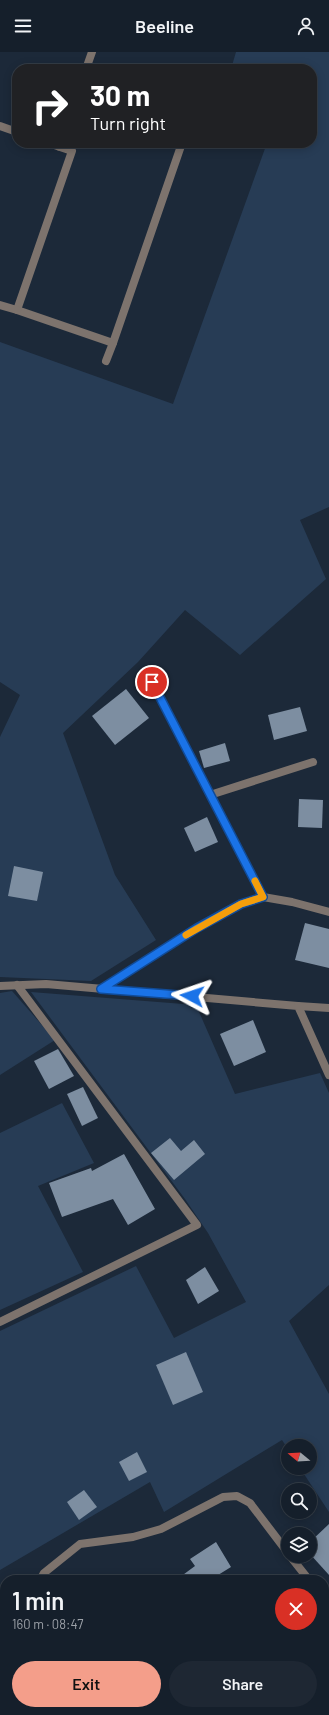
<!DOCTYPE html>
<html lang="en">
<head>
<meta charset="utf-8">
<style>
	:root { --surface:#151f2b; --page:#1e2733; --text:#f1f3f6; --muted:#9da2a9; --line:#343d47; --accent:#f49e8a }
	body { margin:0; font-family:Barlow,sans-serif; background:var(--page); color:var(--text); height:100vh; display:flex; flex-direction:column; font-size:15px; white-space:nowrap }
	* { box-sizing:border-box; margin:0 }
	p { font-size:13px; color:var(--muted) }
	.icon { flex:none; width:22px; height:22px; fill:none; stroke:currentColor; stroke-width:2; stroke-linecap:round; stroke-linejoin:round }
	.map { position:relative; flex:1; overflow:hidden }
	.sheet { position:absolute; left:0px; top:1523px; width:329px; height:140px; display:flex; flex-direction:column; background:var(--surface); border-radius:16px 16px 0 0; box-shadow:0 2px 10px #0003,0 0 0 1px var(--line) }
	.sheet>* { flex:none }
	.guide { position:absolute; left:12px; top:12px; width:305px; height:84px; border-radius:16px; box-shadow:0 2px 10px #0003,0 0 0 1px var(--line); background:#202124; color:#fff; overflow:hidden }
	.needle { width:26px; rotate:288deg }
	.controls { position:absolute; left:281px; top:1387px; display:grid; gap:8px }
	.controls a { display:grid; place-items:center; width:36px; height:36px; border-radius:50%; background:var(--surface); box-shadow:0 2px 10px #0003,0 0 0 1px var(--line); font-size:20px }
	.pin { position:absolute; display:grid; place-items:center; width:34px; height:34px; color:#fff; margin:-17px; border:2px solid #fff; border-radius:50%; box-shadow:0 1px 4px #0007 }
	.me { position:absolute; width:44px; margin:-22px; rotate:275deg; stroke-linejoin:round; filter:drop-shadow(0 0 3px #0008) }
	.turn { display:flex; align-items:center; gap:14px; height:84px; padding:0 12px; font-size:18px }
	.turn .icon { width:52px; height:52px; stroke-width:2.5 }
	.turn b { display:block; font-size:28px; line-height:34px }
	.round { display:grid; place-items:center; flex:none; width:42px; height:42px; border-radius:21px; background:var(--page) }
	.headline { display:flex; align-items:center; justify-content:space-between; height:68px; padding:0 12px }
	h1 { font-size:24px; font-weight:600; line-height:30px }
	.action { display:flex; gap:8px; margin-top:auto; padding:8px 12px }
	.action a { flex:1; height:46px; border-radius:24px; background:var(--accent); color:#111; font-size:16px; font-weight:600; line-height:46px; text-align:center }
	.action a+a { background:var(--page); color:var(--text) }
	header { display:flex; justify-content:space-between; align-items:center; height:52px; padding:0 12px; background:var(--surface); font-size:18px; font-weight:600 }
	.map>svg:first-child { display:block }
	.green { fill:#273c55 }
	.building { fill:#7d8ea1 }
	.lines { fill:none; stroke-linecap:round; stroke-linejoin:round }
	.lane { stroke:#7d736d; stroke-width:8 }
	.street { stroke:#7d736d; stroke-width:8 }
	.route-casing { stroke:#114b97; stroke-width:10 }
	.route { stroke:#1a73e8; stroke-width:7 }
	.slow { stroke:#f59e0b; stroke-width:7 }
</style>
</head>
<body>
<header><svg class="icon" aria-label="menu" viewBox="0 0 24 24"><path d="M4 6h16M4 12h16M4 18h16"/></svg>Beeline<svg class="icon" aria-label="person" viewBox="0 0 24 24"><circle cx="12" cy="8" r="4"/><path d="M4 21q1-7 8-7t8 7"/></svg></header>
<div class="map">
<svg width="329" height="1663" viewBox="0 0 329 1663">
	<rect width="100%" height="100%" fill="#1c2939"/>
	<g class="green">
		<polygon points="236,0 329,0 329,455 300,468 326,527 240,603 185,558 138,610 63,681 115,823 156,888 91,929 0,925 0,685 20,643 0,630 0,290 173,352 267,91 312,91 312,17 231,17"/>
		<polygon points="12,939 55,988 0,1023 0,941"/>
		<polygon points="31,940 196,953 235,1042 320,1021 329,1041 329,1233 289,1269 329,1342 329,1460 300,1416 310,1416 310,1394 288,1394 288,1397 282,1388 164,1460 150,1430 0,1518 0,1279 136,1214 174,1286 246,1250 208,1181 185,1147"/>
		<polygon points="62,1051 94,1111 38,1134 83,1220 0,1258 0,1081"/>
	</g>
	<g class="building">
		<polygon points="126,637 149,666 115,693 92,664"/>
		<polygon points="300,655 307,679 274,688 268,663"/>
		<polygon points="225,691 230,709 204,716 199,699"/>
		<polygon points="299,747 323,748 322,776 298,775"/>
		<polygon points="207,765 218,790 195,800 184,776"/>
		<polygon points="14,814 43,820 37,849 8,844"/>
		<polygon points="305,871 329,877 329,916 295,908"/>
		<polygon points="253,968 266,1000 234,1014 220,982"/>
		<polygon points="58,997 74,1024 49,1037 34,1009"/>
		<polygon points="83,1035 98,1066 82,1074 67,1042"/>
		<polygon points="170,1086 181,1099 194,1088 205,1102 174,1128 151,1101"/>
		<polygon points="124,1102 155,1157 128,1173 113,1147 62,1165 49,1131 91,1116 92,1119"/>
		<polygon points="205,1215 219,1239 198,1252 186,1228"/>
		<polygon points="186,1300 203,1340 173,1353 156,1313"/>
		<polygon points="137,1400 147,1420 129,1429 119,1410"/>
		<polygon points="84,1438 97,1455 79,1468 67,1450"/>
		<polygon points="329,1472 329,1523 310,1502 310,1490"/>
		<polygon points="216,1490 231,1515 210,1528 176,1528 195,1514 190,1507"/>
	</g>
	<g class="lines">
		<g class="lane">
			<polyline points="86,17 92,0"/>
			<polyline points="0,74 17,80"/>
			<polyline points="49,91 60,95"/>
			<polyline points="61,91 60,95 72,99 17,258 113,291 182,91"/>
			<polyline points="0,253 17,258"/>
			<polyline points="106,309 113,291"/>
			<polyline points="152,630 263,845"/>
			<polyline points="210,743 313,710"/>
			<polyline points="290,1504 309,1528"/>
			<polyline points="40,1528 44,1521 80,1492 133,1485 161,1477 223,1445 237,1444 250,1451 288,1501"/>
			<polyline points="324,1550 329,1559"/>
			<polyline points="51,1658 54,1663"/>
			<polyline points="264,1658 267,1663"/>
		</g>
		<g class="street">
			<polyline points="0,934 46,932 298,954 329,1023"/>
			<polyline points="101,937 197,876 241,852 263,845 292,850 329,860"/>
			<polyline points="298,954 329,956"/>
			<polyline points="0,1270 197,1173 17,933"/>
		</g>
	</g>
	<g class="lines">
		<defs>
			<polyline id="route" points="152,630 263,845 241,852 197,876 101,937 192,944"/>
		</defs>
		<use href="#route" class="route-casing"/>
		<use href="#route" class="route"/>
		<polyline class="slow" points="186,883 241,852 263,845 255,829"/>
	</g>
</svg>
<div class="controls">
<a><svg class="needle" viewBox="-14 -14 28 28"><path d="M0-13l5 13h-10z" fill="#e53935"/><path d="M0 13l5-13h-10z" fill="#9da2a9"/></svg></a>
<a><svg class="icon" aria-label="search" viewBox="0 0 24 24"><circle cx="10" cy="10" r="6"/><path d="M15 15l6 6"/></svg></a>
<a><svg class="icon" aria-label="layers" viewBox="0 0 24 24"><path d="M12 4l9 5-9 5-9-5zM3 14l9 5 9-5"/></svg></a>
</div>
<div class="pin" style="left:152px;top:630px;background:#d93025"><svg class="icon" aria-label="arrive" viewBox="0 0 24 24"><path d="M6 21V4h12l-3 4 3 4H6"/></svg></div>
<svg class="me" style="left:192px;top:944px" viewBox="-20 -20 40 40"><path d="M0-17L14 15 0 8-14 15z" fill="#1a73e8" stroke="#fff" stroke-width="4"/></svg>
<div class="guide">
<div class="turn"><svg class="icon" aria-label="right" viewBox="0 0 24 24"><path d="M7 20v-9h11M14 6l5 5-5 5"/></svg><div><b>30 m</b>Turn right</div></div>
</div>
<section class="sheet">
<div class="headline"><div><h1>1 min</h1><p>160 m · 08:47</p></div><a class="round" style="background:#d93025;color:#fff"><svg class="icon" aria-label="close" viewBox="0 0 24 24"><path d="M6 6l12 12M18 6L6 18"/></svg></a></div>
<div class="action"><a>Exit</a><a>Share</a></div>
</section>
</div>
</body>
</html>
